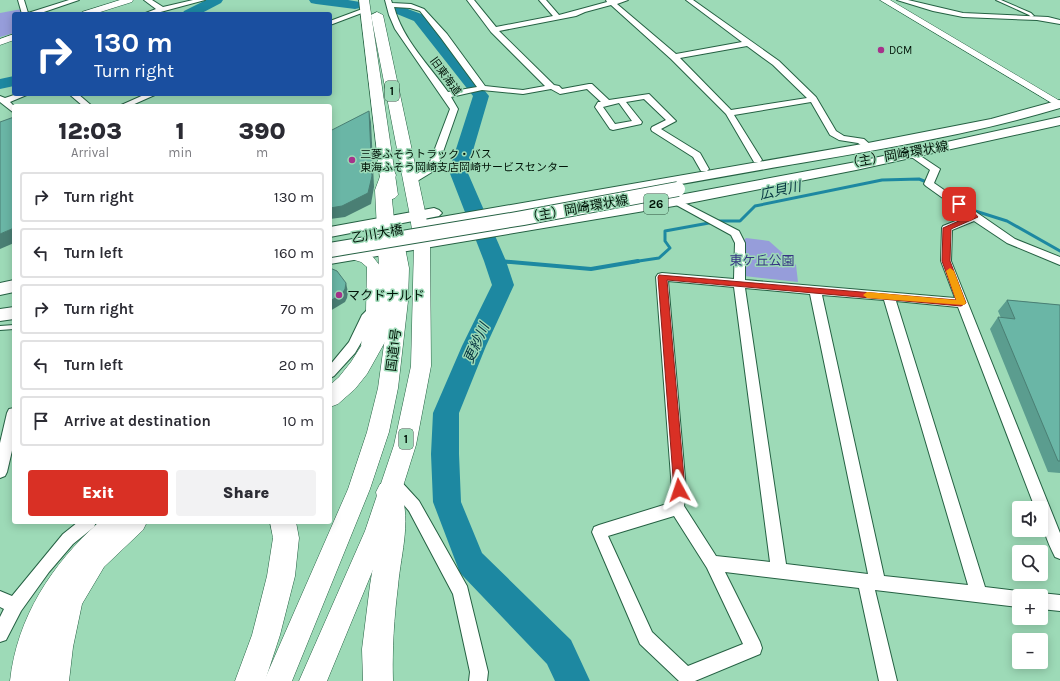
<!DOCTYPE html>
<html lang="en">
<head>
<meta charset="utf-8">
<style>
	:root { --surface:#fff; --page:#f2f2f3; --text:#2b2b33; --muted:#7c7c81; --line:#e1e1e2; --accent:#d93025 }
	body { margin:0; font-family:Karla,"Noto Sans JP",sans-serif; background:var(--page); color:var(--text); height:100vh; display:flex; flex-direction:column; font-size:15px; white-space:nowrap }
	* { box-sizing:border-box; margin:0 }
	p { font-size:13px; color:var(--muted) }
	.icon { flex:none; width:22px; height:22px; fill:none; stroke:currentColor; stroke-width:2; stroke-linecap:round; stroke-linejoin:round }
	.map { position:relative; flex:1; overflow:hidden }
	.panel { position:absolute; left:12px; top:104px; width:320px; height:420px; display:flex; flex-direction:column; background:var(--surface); border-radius:4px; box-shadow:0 2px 10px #0003 }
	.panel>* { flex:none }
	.banner { position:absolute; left:12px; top:12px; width:320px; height:84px; border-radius:4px; box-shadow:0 2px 10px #0003; background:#1a4fa0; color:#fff; overflow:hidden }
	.controls { position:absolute; left:1012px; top:501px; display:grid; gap:8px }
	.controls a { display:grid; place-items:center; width:36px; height:36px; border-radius:4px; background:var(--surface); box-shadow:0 2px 10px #0003; font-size:20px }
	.pin { position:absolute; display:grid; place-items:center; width:34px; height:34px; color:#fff; margin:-17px; border-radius:8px; box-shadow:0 2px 6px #0006 }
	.me { position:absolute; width:44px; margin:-22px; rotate:355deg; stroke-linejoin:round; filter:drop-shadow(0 0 3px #0008) }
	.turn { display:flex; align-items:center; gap:14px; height:84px; padding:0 16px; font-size:18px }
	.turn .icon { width:52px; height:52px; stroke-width:2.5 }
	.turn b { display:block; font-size:28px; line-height:34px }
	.eta { display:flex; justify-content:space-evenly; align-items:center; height:68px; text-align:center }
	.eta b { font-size:24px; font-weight:800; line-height:28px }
	.primary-button { display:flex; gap:8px; margin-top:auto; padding:8px 16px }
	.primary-button a { flex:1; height:46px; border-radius:4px; background:var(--accent); color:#fff; font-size:16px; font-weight:800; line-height:46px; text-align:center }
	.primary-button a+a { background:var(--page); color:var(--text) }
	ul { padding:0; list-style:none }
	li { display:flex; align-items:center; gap:12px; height:50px; margin:0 8px 6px; padding:0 8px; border:2px solid var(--line); border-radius:4px }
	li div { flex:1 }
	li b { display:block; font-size:15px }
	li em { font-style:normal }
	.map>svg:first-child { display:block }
	.green { fill:#969dda }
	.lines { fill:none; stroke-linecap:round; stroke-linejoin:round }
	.stream-far1 { stroke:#1d88a1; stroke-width:3 }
	.stream { stroke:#1d88a1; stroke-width:4 }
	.river { fill:#1d88a1; fill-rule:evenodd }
	.service-casing { stroke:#256143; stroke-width:2 }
	.minor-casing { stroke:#256143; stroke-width:2 }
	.tertiary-casing { stroke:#256143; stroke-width:1 }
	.primary-casing { stroke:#256143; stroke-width:2 }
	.trunk-casing { stroke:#256143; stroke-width:1 }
	.motorway-casing { stroke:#256143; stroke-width:1 }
	.service { fill:#fff; fill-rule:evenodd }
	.minor { fill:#fff; fill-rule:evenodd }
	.tertiary { fill:#fff; fill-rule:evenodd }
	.primary { fill:#fff; fill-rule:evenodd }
	.trunk { fill:#fff; fill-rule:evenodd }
	.motorway { fill:#fff; fill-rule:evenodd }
	.primary-bridge-casing { stroke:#256143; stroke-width:16; stroke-linecap:butt }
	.primary-bridge { stroke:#fff; stroke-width:14 }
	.wall { fill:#5b9d8f }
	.shaded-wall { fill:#4a7f74 }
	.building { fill:#6ab6a6; stroke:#4a7f74 }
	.route { fill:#d93025; stroke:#8d1f18 }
	.slow { fill:#f59e0b }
	.poi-dot { fill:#a6328b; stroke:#9ddab7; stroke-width:1.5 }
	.labels { text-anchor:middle; stroke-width:3; stroke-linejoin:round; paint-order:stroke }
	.far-poi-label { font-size:11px; fill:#001307; stroke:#9ddab7; text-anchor:start }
	.far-street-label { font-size:11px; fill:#001307; stroke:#9ddab7 }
	.shield { fill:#9ddab7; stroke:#2f4f3c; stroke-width:1 }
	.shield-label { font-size:12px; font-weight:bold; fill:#001307 }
	.street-label { font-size:13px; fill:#001307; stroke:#9ddab7 }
	.park-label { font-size:13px; fill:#363583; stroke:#9ddab7 }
	.poi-label { font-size:13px; fill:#001307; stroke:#9ddab7; text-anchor:start }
	.water-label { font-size:14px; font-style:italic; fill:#04333f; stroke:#9ddab7 }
</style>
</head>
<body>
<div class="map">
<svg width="1060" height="681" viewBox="0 0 1060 681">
	<rect width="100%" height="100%" fill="#9ddab7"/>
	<g class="green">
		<polygon points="22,9 22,14 14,14 14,33 0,37 0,13"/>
		<polygon points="746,238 769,241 796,265 798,282 744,276 743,241"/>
	</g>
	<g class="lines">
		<g class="stream-far1">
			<polyline points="972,210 1007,221 1060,251"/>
			<polyline points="495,261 511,262"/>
			<polyline points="632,262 659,258 670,248 665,241 665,231 720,221 740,221 755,206 882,180 919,179 929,183"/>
		</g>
		<polyline class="stream" points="499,261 591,269 638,261"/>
		<g class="river">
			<polygon points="206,0 223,0 221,3 200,14 182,14 184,11"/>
			<polygon points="309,0 348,0 360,2 362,5 360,8 355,9 316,4 311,3"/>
			<polygon points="397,5 424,15 489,96 467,171 506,261 514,285 486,346 459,413 459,454 461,502 482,553 571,640 590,681 555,681 547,664 460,573 433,502 431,454 433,413 462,346 492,285 484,261 449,171 473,96 414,21 392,12 390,9 392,6"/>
			<polygon points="14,76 14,86 0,89 0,79"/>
		</g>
		<defs>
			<g id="service">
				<polygon points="996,0 1001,0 1031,13 1034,16 1031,17 1029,15"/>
				<polygon points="14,325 14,329 0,330 0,326"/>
			</g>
			<g id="minor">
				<polygon points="18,0 24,0 28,13 69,0 79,0 38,14 22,14"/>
				<polygon points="144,0 152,0 163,7 193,0 205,0 153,14 143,14 156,9"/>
				<path d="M 385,0 L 391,0 L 392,3 L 411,4 L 424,9 L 447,34 L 485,86 L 523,90 L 545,86 L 491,32 L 467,0 L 474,0 L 496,27 L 553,16 L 539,0 L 546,0 L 559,15 L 607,2 L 606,0 L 628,0 L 617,4 L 676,54 L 742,42 L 686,0 L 693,0 L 779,61 L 816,97 L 836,131 L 844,136 L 864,139 L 873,147 L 868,150 L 858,143 L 839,140 L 830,135 L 811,102 L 734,115 L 762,160 L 760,162 L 754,162 L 726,114 L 671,59 L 611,5 L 585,12 L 576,16 L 499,31 L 554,85 L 559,86 L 562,89 L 589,84 L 592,84 L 609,100 L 649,94 L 676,121 L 661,129 L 700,153 L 709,169 L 707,171 L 701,171 L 693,157 L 652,131 L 651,129 L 652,127 L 666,120 L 644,99 L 626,102 L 642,122 L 641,124 L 613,130 L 610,129 L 595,107 L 598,102 L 601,102 L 587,89 L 560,94 L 551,89 L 523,94 L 482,90 L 451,97 L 458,109 L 437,169 L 414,183 L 408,183 L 406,181 L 408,179 L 428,167 L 450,109 L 395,29 L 389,15 ZM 394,7 L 410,8 L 420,11 L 441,38 L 477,87 L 448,92 C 429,65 403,40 394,7 ZM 747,46 L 773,65 L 807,98 L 731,110 L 680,58 ZM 619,103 L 632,121 L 615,124 L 603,107 Z"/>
				<polygon points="897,0 908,0 963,13 1048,17 1060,20 1060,24 1037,20 963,17 933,11"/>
				<polygon points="365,8 367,9 367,11 330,25 330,21"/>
				<polygon points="17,94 29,94 10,102 14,106 14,113 0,102 0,96 5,98"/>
				<polygon points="69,94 78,94 92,106 83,106"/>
				<polygon points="146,94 157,94 130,106 119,106"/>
				<path d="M 913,151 L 940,169 L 934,183 L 1015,239 L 1060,257 L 1060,265 L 1007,243 L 974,221 L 952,230 L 951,261 L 1060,533 L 1060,559 L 1055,557 C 1047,541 1041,526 1041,508 L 1035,508 L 958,307 L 896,301 L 985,587 L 1019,591 L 1025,593 L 1026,596 L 1019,596 L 1019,607 L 875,590 L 897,681 L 879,681 L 859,588 L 725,572 L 760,642 L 762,648 L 760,654 L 695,681 L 679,681 L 640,644 L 592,532 L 594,527 L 599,525 L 670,503 L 672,490 L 656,277 L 658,274 L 662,273 L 734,279 L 735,243 L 731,235 L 669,201 L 674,198 L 677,199 L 739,231 L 745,243 L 745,280 L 955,298 L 941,261 L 942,228 L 943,226 L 968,216 L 926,186 L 924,184 L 930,170 L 910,156 L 908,154 L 910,152 ZM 668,281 L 734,287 L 770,562 L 716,556 L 684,506 L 686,490 ZM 745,288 L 810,294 L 868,574 L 786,564 ZM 822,295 L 884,300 L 968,585 L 884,576 ZM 674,516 L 707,568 L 743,644 L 688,666 L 652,632 L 608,536 Z"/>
				<polygon points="373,307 377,308 379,311 369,322 362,341 355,353 334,376 330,378 330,365 349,342 362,315 369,308"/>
				<polygon points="14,408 14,442 7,472 5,476 0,478 0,443 7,413 9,409"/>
				<polygon points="392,475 397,477 419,501 467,586 488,672 487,681 469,681 470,672 453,594 409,511 387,485 385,481 387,477"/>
				<polygon points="78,522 96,522 94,527 73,544 49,572 21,611 6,640 0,642 0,617 4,609 0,607 0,591 12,596 63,534"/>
				<polygon points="1041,593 1060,595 1060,611 1041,609 1041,596 1035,596"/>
			</g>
			<g id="tertiary">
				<polygon points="120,0 133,0 132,2 94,14 81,14 82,12"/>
				<polygon points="880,0 890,0 1060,101 1060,108"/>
				<polygon points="14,34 14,40 0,45 0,39"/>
				<polygon points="353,251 373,257 381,267 380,311 377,345 374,349 369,351 364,349 361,345 366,311 367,267 361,262 348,258 346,255 348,252"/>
			</g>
			<g id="primary">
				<path d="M 1060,100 L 1060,108 C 970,135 876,150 783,166 C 663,187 544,209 424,230 L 419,228 L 416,225 L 419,222 L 424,220 L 868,143 L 991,119 Z"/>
				<polygon points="1060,117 1060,125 856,170 674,206 330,264 330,254 674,196 856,162"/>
				<polygon points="434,208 439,210 442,213 439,216 330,237 330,227"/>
				<polygon points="14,280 14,292 0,295 0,283"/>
				<polygon points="14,307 14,319 0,321 0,309"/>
			</g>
			<g id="trunk">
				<polygon points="359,0 369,0 398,195 395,198 390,200 385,198 382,195"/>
				<polygon points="377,12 383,15 426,216 430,244 431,366 416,445 389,531 327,681 299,681 365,531 394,445 411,366 414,244 410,216 371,15"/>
				<polygon points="392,217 398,218 400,222 409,268 408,301 398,388 389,432 370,489 292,681 264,681 348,489 367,432 378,388 390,301 391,268 384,222 386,218"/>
			</g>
			<g id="motorway">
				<polygon points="388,170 394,171 396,175 391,190 399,268 394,320 390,333 367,374 355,389 338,404 330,407 330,385 339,377 351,362 370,332 374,320 379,268 375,190 382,171"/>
				<path d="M 389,481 L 398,484 C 413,517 401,552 398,586 C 394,618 392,649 393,681 L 363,681 L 362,649 L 370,585 L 381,518 L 376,492 L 380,484 Z"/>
				<path d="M 99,522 L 147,522 L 143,530 L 104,567 L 82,604 L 73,647 L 69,681 L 10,681 C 17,617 52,564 99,522 Z"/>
				<polygon points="270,522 296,522 299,538 295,576 280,635 265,681 235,681 252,635 267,576 273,538"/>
			</g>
		</defs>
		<use href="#service" class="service-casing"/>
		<use href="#minor" class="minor-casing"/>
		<use href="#tertiary" class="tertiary-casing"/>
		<use href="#primary" class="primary-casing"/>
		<use href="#trunk" class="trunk-casing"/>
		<use href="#motorway" class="motorway-casing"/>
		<use href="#service" class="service"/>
		<use href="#minor" class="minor"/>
		<use href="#tertiary" class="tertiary"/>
		<use href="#primary" class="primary"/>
		<use href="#trunk" class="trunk"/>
		<use href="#motorway" class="motorway"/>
		<defs>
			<polyline id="primary-bridge" points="330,250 523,218 678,189"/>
		</defs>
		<use href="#primary-bridge" class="primary-bridge-casing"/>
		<use href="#primary-bridge" class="primary-bridge"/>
	</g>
	<polygon class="wall" points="1007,300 1060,305 1060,473 1048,472 990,329 998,317 1001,318 998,311"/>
	<g class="shaded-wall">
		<polygon points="369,111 371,122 374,187 371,204 345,217 330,219 330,208"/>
		<polygon points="14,228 14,243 0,249 0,234"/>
		<polygon points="346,283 348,292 347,298 345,302 330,311 330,301"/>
	</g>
	<g class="building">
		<polygon points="369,111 372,176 368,193 342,206 330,208 330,131"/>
		<polygon points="14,117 14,228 0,234 0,122"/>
		<polygon points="330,268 337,271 346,283 345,289 342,294 330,301"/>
		<polygon points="1007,300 1060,305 1060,461 1058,461 998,317 1015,319"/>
	</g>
	<path class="route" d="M 956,202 C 965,201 973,211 978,217 L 951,229 L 950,261 L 966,303 L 961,306 L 667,280 L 685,490 L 683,493 L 679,494 L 676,493 L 674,490 L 658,277 L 659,275 L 956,300 L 942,261 L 943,228 L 970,216 L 956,206 Z"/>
	<polygon class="slow" points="950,268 954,271 966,303 964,305 867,298 863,295 867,292 956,300 946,271"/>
	<g class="poi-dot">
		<circle cx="881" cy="50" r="4"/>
		<circle cx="352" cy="160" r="4"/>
		<circle cx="339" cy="295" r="4"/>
	</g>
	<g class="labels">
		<g class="far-poi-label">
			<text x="889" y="54">DCM</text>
			<text x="360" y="158">三菱ふそうトラック・バス<tspan x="360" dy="13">東海ふそう岡崎支店岡崎サービスセンター</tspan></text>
		</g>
		<g class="far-street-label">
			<text transform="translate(446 76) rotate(54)" y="4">旧東海道</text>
		</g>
		<g class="shield">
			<rect x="385" y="81" width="14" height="20" rx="3"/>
			<rect x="644" y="194" width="24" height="20" rx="3"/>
			<rect x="399" y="429" width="14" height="20" rx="3"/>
		</g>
		<g class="shield-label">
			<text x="392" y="95">1</text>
			<text x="656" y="208">26</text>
			<text x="406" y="443">1</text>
		</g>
		<g class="street-label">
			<text transform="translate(897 154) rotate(-10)" y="5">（主）岡崎環状線</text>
			<text transform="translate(577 208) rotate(-10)" y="5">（主）岡崎環状線</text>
			<text transform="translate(377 233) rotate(-10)" y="5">乙川大橋</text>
			<text transform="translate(393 350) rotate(-83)" y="5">国道1号</text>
		</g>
		<g class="park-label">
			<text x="762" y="265">東ケ丘公園</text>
		</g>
		<g class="poi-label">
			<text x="347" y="300">マクドナルド</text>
		</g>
		<g class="water-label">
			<text transform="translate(780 190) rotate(-12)" y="5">広貝川</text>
			<text transform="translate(476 343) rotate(-66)" y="5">更紗川</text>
		</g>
	</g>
</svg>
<div class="controls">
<a><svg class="icon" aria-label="sound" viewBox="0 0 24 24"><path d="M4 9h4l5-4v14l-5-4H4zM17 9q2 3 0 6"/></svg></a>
<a><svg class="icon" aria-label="search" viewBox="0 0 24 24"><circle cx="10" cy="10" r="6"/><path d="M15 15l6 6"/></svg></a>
<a>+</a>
<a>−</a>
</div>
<div class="pin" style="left:959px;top:204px;background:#d93025"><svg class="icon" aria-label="arrive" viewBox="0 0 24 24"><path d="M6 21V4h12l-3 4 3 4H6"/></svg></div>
<svg class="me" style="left:679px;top:490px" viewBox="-20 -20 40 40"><path d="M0-17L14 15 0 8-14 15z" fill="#d93025" stroke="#fff" stroke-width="4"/></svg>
<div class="banner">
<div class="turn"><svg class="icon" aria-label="right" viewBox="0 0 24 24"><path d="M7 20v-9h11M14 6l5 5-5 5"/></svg><div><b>130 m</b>Turn right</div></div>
</div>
<section class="panel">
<div class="eta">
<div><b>12:03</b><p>Arrival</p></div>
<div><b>1</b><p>min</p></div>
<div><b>390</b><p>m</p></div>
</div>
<ul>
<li><svg class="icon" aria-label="right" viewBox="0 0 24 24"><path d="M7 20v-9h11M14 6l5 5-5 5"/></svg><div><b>Turn right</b></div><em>130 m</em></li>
<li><svg class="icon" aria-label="left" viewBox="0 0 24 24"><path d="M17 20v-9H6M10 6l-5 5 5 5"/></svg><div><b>Turn left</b></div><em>160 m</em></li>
<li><svg class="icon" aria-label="right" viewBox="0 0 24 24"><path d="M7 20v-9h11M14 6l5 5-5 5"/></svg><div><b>Turn right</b></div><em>70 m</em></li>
<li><svg class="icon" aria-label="left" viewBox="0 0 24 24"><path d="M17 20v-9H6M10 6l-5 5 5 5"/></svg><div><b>Turn left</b></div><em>20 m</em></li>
<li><svg class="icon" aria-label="arrive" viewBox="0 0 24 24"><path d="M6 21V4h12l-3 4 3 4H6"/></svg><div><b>Arrive at destination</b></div><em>10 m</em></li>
</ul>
<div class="primary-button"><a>Exit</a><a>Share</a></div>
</section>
</div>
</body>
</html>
